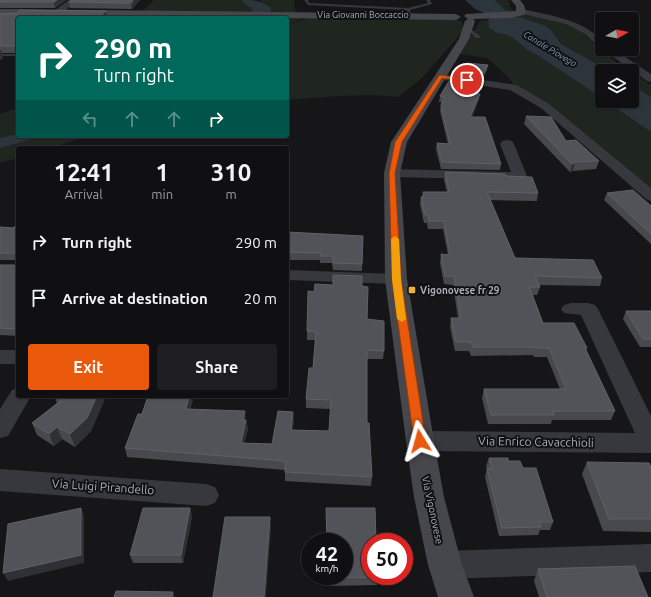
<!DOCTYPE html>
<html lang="en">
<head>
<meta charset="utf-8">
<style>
	:root { --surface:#101012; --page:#1e1e20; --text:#f1f3f6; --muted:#9c9d9f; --line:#303032; --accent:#ea580c }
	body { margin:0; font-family:Ubuntu,sans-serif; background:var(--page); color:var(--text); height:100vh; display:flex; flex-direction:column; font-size:15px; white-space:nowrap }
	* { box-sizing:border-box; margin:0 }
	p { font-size:13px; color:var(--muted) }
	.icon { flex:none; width:22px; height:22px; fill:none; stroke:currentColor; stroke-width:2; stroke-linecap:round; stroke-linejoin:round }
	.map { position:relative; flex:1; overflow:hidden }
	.panel { position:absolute; left:16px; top:146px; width:273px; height:252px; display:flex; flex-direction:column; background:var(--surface); border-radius:4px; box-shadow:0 1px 3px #0004,0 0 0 1px var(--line) }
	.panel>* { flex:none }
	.guide { position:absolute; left:16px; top:16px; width:273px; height:122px; border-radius:4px; box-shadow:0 1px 3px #0004,0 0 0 1px var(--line); background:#00695c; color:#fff; overflow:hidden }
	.needle { width:26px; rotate:81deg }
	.buttons { position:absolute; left:595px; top:12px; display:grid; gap:8px }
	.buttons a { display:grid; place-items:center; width:44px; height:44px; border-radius:4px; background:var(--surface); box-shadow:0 1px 3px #0004,0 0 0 1px var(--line); font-size:20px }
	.speed { position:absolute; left:301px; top:533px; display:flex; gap:8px; font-size:20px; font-weight:700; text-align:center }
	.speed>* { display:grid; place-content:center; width:52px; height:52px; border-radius:50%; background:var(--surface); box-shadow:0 1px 3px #0004,0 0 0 1px var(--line); line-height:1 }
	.speed small { font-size:10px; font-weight:400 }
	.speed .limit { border:6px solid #d22; background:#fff; color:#111 }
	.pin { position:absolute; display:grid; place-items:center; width:34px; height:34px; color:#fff; margin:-17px; border:2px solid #fff; border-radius:50%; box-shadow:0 1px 4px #0007 }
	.me { position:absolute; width:44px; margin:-22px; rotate:352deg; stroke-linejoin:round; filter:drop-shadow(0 0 3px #0008) }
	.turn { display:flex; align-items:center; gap:14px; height:84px; padding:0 12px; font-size:18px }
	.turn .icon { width:52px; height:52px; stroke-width:2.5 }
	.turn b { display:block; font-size:28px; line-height:34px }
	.lanes { display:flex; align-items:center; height:38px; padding:0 12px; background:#0003; justify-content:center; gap:20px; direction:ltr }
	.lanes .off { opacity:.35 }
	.eta { display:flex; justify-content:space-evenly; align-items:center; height:68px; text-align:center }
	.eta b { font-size:24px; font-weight:700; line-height:28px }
	.action { display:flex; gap:8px; margin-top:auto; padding:8px 12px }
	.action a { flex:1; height:46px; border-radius:4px; background:var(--accent); color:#fff; font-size:16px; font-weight:700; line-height:46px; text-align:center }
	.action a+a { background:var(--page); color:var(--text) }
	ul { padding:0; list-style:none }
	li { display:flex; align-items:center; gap:12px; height:56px; padding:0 12px }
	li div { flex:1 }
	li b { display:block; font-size:15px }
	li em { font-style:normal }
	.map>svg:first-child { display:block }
	.green { fill:#1e261f }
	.water { fill:#2c353c }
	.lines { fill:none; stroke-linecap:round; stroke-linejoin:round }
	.lane { fill:#37383d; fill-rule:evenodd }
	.street { fill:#37383d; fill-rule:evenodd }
	.secondary { fill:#45474d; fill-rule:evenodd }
	.wall { fill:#47494d }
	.shaded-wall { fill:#2f3033 }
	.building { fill:#525359; stroke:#5f6168 }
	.route { fill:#ea580c; stroke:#983908 }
	.slow { fill:#f59e0b }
	.poi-dot { fill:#f2b134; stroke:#111113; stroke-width:1.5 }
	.labels { text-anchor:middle; stroke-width:4; stroke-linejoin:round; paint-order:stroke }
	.far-street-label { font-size:9px; fill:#a8adb8; stroke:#111113 }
	.far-water-label { font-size:9px; font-style:italic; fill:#7f9bb3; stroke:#111113 }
	.poi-label { font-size:10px; font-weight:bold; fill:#a8adb8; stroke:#111113; text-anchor:start }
	.street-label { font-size:10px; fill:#a8adb8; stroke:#111113 }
	.near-street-label { font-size:12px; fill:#a8adb8; stroke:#111113 }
</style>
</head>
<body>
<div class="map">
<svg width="651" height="597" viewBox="0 0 651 597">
	<rect width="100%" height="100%" fill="#161618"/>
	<g class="green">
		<polygon points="154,0 241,0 252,10 250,16 246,18 193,18 205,13 142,12"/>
		<polygon points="260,0 294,0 296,15 308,15 287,26 287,18 268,18"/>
		<polygon points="495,0 508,0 511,10 566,22 582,32 601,51 629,71 609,71 561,44 552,31 507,16"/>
		<path d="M 308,17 L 444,18 L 462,21 L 463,31 L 423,77 L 398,97 C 361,93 324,97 287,100 L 287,26 Z"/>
		<polygon points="488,20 489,28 497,33 508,35 517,41 527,50 537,55 602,98 602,101 606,101 651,132 651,199 590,147 515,87 509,78 487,58 452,53 474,32 480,21"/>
		<polygon points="632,73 651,85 651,97 632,85"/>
		<polygon points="18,108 18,134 0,138 0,114"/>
		<polygon points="44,136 87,136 51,148 18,148 18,158 0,163 0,148"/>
	</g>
	<g class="water">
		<path d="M 241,0 C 255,0 260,0 271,8 L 269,17 L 246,18 L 250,16 L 252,10 Z"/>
		<polygon points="465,0 495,0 510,16 522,18 546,26 552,31 561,44 609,71 602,71 602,98 537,55 527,50 517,41 508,35 497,33 489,28 488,20 491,18 489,15 475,9"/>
		<polygon points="632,85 651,97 651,132 606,101 632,101"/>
		<polygon points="18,134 18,136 44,136 0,148 0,138"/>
	</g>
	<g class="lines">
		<g class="lane">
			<polygon points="304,0 308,0 309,3 408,8 428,3 426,0 430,0 432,4 410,10 411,14 409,15 407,14 406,10 308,5"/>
			<polygon points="470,30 472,30 480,36 480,38 476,38 470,32"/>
			<rect x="0" y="54" width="18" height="2"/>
		</g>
		<g class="street">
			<polygon points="69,0 78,0 60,15 54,15 54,11"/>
			<path d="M 519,9 L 522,9 C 552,16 578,18 602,40 L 602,48 L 599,47 L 585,34 L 566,24 L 519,13 Z"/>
			<polygon points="602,49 613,49 651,74 651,82 647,81"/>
			<polygon points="441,74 517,85 549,104 651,188 651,201 646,199 541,108 510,90 437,79 436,77"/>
			<polygon points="507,140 512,141 514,144 527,176 525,179 520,180 392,177 387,176 385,173 387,170 392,169 511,172 500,144 502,141"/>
			<polygon points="287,270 396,274 402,275 405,279 402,283 396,284 287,280"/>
			<polygon points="571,303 588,303 595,305 598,309 651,416 651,453 420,451 411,448 408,441 411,434 420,431 635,433 581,315 564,313 561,309 564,305"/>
			<rect x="0" y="350" width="18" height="14"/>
			<polygon points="18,388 18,396 31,396 8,436 0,438 0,409 12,390"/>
			<polygon points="0,469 206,484 215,487 219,495 215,503 206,506 0,491"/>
			<polygon points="651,544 651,572 445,579 435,575 430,565 435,555 445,551"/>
		</g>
		<g class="secondary">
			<polygon points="511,0 520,0 524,5 526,13 524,15 510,18 473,19 475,21 469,39 407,142 400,173 407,279 434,441 444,497 462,565 474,597 438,597 428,565 414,497 406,441 385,279 384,173 391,142 459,39 465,21 468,19 464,16 466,14 516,11 516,6"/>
			<polygon points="0,9 456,14 461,17 456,20 0,15"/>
		</g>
	</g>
	<g class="wall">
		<polygon points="0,0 66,0 55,8 0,8"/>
		<polygon points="140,0 132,9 70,8 69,2"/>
		<polygon points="106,11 107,18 18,18 18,53 2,53 3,58 0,60 0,14"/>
		<polygon points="462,70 487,70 483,79 461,75"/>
		<polygon points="479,87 475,93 479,99 472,117 501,164 500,170 441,169 436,149 437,143 448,144 440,111 441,105 442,102 439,102 440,96"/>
		<polygon points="526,116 599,161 596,169 573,171 570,172 524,124"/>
		<polygon points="445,172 506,176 538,193 537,201 490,200 515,258 602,278 600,286 539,285 540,287 537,295 533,295 543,323 587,348 586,350 615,411 611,420 552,420 551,424 488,424 482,398 484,389 560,389 547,357 534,357 533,355 471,356 469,351 455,351 450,327 451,318 458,318 453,285 444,284 440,263 441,254 448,255 443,229 428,229 427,223 424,223 420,204 421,197 422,197 423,192 447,192 444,180"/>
		<polygon points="607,193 651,206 651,244 604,200"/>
		<polygon points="18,224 18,336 0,335 0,265 17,265 17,260 0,260 0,227 13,228"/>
		<polygon points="287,232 363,236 362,271 333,270 332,263 320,263 320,260 287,260"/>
		<polygon points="362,286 367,319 384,351 383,359 367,359 367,423 372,477 371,486 285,481 285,470 127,457 125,448 142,414 148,396 194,396 190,409 246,420 248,429 244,443 272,444 294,421 292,430 329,431 330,409 306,408 306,399 313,368 315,340 307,340 307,331 314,292"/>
		<polygon points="626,311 651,311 651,347 640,347 623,319"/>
		<polygon points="54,396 106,396 91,431 75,447 62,439 54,446 37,435 32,423 57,403"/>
		<polygon points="489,458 508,461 523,468 553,522 550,530 540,530 538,535 499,536 485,477 487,469 486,466"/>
		<polygon points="587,462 651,467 651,532 603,531 582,474"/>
		<polygon points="190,508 192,516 183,563 133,563 130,555"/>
		<polygon points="538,569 648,597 539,597 534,581"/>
		<polygon points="327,576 378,576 377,585 328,586"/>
	</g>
	<g class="shaded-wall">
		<polygon points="57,0 66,0 55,8 54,2"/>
		<polygon points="133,0 140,0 132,9 131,3"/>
		<polygon points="106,11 107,18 98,18"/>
		<polygon points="1,50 3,58 0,60 0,51"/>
		<polygon points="488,65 487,70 483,79 484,73"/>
		<polygon points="479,81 479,87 472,99 473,93"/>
		<polygon points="480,94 479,99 469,123 470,117"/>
		<polygon points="575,162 573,171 570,172 572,164"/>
		<polygon points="97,396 106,396 91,431 75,447 70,434"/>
		<polygon points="189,396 194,396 188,418 186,409"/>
		<polygon points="245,411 246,420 243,420"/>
		<polygon points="293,412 294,421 291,439 291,430"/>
		<polygon points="246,420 248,429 242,452 241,443"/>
		<polygon points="57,427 62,439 54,446 49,434"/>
		<polygon points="81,508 84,516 84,563 8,581 3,573"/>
		<polygon points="190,508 192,516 183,563 181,555"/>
		<polygon points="270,517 271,528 266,597 264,597"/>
		<polygon points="173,592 175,597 172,597"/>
	</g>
	<g class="building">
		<polygon points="0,0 57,0 54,2 0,2"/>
		<polygon points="72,0 133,0 131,3 69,2"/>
		<polygon points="19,10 106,11 98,18 18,18 18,46 0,46 0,14 18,13"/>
		<polygon points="467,63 488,65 484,73 462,70"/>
		<polygon points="457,78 479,81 473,93 480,94 470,117 485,117 501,164 442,162 437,143 450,144 441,105 444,97 440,96 449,81 455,81"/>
		<polygon points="526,116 551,117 566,141 576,140 599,161 575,162 572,164"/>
		<polygon points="445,172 505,174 506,176 532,177 538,193 487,192 515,258 593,260 602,278 535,276 540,287 529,287 543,323 574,323 587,348 585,348 615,411 553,411 554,415 491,415 484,389 566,389 549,348 536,348 535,347 473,347 471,342 456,342 451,318 461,318 454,276 445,276 441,254 450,255 444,221 429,221 428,215 425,215 421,197 424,197 423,192 449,192"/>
		<polygon points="633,190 651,206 651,234 607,193"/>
		<polygon points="17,224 18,224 18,329 0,328 0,265 17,265 17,253 0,253 0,227 13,228"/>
		<polygon points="287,232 363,236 362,264 333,263 333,256 320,256 321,253 287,252"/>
		<polygon points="333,275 362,276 362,286 368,287 367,319 384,321 384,351 367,350 367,423 369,423 372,477 285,472 285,461 125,448 138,414 142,414 148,396 189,396 186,409 245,411 243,420 246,420 241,443 272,444 278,411 293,412 291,430 329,431 331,400 306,399 309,368 313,368 316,332 307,331 308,291 314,292 315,284 333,285"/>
		<polygon points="626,311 651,311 651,339 643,339"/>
		<polygon points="67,396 97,396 87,418 70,434 57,427 49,434 32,423"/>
		<polygon points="489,458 508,458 508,461 520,461 523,468 536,468 553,522 539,522 541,527 502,528 487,469 492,468"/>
		<polygon points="587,462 649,463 651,467 651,519 609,519"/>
		<polygon points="81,508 81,555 3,573 8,524"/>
		<polygon points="143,508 190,508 181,555 130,555"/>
		<polygon points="326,508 375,508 376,542 370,542 370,576 378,576 378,577 328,578 328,576 344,576 344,542 327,542"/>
		<polygon points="225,517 270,517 264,597 213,597"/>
		<polygon points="635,566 648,597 547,597 538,569"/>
		<polygon points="116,591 173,592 172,597 114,597"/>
	</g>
	<polygon class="route" points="440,75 470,80 467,82 442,78 402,142 395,173 401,279 426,441 424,445 420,446 416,445 414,441 392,279 389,173 395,142 438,77"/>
	<polygon class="slow" points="395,236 399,239 401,279 406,319 402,322 397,319 392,279 391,239"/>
	<rect class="poi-dot" x="408" y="286" width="8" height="8" rx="2"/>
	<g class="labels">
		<g class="far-street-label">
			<text x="363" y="18">Via Giovanni Boccaccio</text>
		</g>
		<g class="far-water-label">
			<text transform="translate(550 49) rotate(31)" y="3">Canale Piovego</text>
		</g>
		<g class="poi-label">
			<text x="420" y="294">Vigonovese fr 29</text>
		</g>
		<g class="street-label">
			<text transform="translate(433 510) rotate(78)" y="4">Via Vigonovese</text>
		</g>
		<g class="near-street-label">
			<text transform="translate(536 442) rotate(1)" y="4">Via Enrico Cavacchioli</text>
			<text transform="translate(103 487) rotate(4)" y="4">Via Luigi Pirandello</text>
		</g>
	</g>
</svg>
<div class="buttons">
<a><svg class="needle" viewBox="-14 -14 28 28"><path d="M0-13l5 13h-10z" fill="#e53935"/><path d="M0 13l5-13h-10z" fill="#9c9d9f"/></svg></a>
<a><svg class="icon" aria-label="layers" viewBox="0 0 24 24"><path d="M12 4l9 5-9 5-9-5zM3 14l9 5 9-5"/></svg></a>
</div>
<div class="speed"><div>42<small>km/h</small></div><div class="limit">50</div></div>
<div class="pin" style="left:467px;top:80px;background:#d93025"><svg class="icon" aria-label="arrive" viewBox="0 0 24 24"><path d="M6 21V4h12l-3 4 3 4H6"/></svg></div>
<svg class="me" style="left:420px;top:441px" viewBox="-20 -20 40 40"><path d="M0-17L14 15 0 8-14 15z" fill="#ea580c" stroke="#fff" stroke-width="4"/></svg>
<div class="guide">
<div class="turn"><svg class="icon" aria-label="right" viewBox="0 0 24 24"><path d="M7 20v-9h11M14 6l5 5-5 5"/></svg><div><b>290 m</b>Turn right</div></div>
<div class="lanes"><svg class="icon off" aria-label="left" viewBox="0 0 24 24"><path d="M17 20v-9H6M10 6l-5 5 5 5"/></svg><svg class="icon off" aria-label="ahead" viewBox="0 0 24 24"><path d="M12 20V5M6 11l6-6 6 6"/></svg><svg class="icon off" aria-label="ahead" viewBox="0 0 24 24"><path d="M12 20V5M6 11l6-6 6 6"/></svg><svg class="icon" aria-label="right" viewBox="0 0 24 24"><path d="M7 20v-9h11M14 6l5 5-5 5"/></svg></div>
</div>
<section class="panel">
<div class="eta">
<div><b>12:41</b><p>Arrival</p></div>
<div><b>1</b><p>min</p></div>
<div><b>310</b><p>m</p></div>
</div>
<ul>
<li><svg class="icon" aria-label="right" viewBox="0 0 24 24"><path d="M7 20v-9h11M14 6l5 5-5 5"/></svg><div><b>Turn right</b></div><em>290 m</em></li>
<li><svg class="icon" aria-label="arrive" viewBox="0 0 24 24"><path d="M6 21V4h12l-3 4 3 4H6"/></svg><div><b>Arrive at destination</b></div><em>20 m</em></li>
</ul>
<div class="action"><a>Exit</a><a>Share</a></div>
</section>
</div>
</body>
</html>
